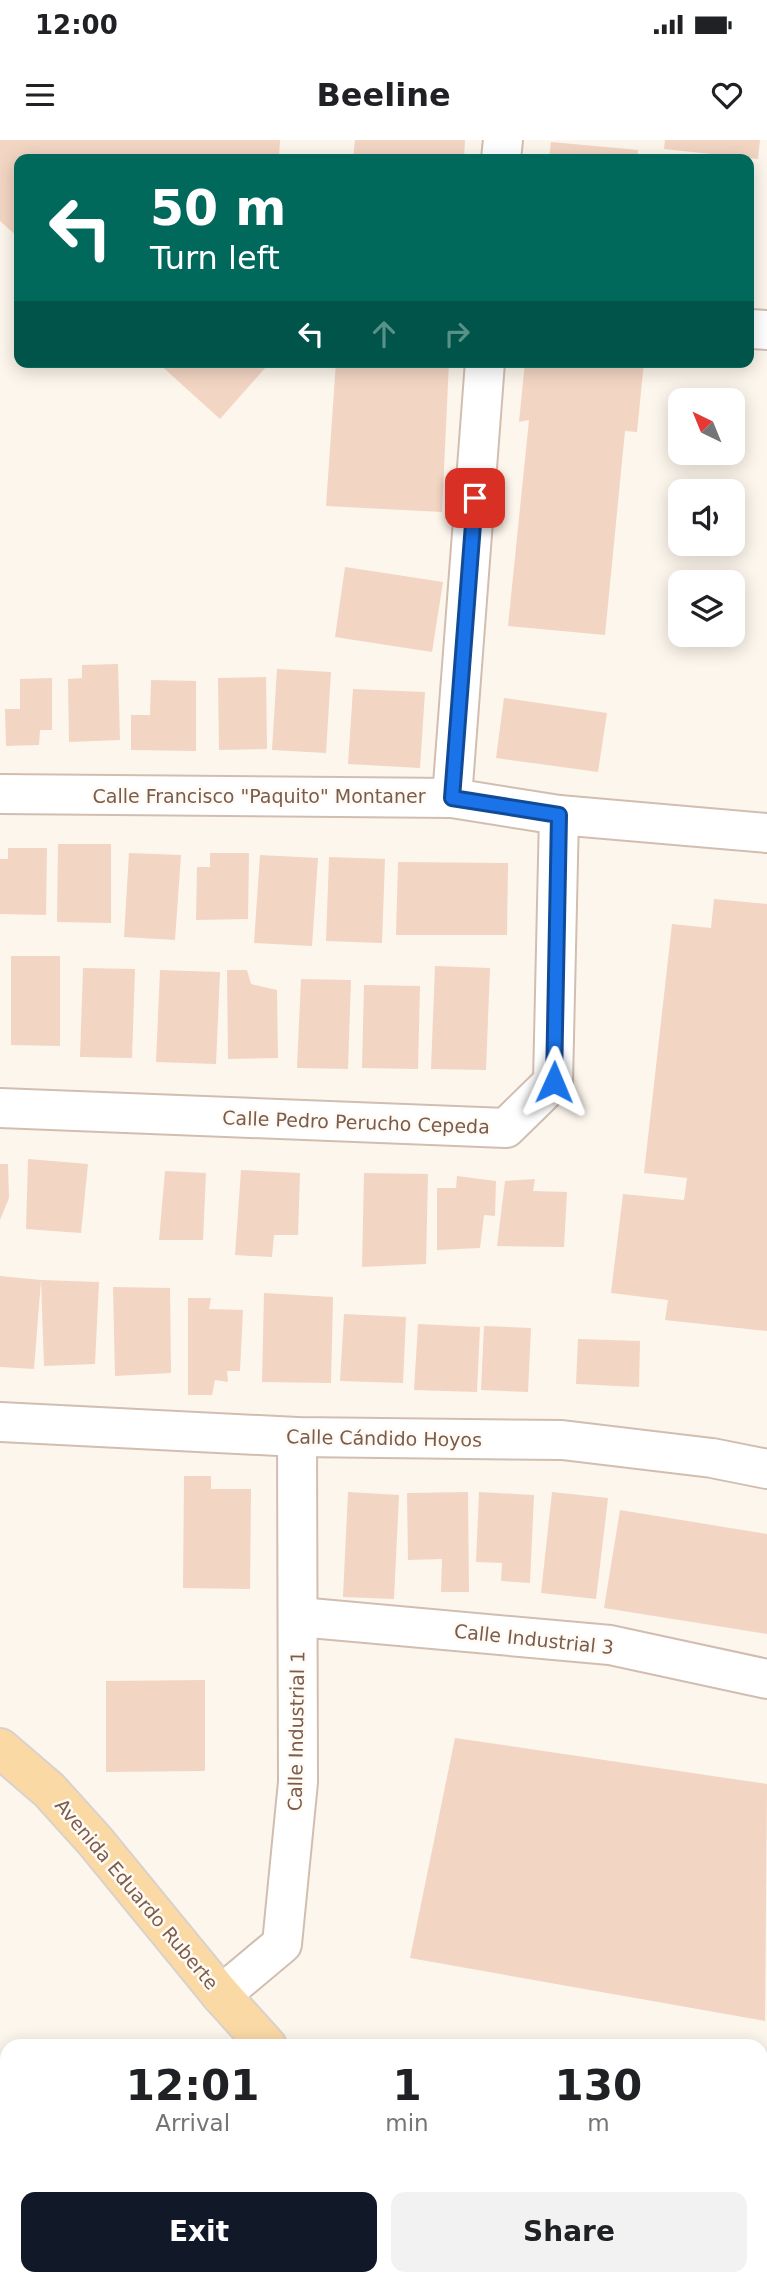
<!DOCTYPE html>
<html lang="en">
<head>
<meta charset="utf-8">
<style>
	:root { --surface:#fff; --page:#f2f2f2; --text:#202124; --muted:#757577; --accent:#111827 }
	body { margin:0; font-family:"DejaVu Sans",sans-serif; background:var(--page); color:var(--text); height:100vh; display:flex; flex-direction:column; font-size:26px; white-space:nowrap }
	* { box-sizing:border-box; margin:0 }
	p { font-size:23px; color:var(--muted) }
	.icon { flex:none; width:38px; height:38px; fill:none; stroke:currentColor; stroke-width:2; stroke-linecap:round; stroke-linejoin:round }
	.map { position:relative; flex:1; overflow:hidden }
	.side { position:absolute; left:0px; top:1899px; width:768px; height:247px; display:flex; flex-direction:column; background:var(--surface); border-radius:21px 21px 0 0; box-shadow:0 4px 18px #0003 }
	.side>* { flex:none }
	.hud { position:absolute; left:14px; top:14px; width:740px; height:214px; border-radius:14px; box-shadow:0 4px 18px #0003; background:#00695c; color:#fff; overflow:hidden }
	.needle { width:46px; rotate:317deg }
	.fabs { position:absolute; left:668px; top:248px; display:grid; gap:14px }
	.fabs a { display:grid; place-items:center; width:77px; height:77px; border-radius:14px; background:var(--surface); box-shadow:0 4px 18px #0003; font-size:35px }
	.pin { position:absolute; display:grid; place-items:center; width:60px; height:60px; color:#fff; margin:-30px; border-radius:14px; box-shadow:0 4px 10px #0006 }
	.me { position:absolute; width:77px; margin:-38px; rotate:1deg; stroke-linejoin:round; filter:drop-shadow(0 0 5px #0008) }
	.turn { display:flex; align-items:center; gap:24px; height:147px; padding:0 21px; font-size:32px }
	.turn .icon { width:91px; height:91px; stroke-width:2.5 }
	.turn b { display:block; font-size:49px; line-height:60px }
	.lanes { display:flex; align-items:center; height:66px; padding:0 21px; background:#0003; justify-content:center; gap:35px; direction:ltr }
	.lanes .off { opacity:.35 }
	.eta { display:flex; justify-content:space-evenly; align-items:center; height:119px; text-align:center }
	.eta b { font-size:42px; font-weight:700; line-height:49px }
	.button { display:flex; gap:14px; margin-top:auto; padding:14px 21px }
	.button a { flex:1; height:80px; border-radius:14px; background:var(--accent); color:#fff; font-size:28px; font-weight:700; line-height:80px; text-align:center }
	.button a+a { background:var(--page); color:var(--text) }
	.status { display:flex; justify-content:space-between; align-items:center; height:49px; padding:0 35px; background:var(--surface); direction:ltr }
	.status svg { height:19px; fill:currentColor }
	header { display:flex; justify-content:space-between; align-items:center; height:91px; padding:0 21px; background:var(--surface); font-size:32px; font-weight:700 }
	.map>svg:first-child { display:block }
	.building { fill:#f3d5c3 }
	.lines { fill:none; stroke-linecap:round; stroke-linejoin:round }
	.minor-casing { stroke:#d1beb0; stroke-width:42 }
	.primary-casing { stroke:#dad1cd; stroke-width:42 }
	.minor { stroke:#fff; stroke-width:38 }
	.primary { stroke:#fbd9a5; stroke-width:38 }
	.route-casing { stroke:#114b97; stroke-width:18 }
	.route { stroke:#1a73e8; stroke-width:12 }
	.labels { text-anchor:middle; stroke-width:5; stroke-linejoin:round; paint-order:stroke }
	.street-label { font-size:19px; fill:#7a5c4d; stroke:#fffaf3 }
</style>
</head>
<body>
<div class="status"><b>12:00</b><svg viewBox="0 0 49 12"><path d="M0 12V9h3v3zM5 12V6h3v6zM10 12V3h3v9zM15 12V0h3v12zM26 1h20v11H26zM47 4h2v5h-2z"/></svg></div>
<header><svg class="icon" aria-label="menu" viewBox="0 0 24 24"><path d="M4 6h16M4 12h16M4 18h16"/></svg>Beeline<svg class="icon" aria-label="heart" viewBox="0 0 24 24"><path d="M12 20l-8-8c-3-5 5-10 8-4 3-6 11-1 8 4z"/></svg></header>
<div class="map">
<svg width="767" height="2145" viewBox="0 0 767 2145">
	<rect width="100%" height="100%" fill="#fdf6ec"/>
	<g class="building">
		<polygon points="0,0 280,0 279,19 19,19 19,98 0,81"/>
		<polygon points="355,0 465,0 464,19 353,19"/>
		<polygon points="665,0 760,0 758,19 664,9"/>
		<polygon points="551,2 638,10 637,19 549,19"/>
		<polygon points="157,222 266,222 266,227 220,279"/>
		<polygon points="336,222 449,222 442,372 326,366"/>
		<polygon points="525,222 644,222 637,292 625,291 605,495 508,486 529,280 519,282"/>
		<polygon points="345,427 443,442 432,512 335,497"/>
		<polygon points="118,524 120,600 69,602 68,539 82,538 82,525"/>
		<polygon points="277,529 331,532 326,613 272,610"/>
		<polygon points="266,537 267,609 219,610 218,538"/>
		<polygon points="52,538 52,590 40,590 39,605 6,606 5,569 20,569 20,539"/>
		<polygon points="151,540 196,541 196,611 131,610 131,575 150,575"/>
		<polygon points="353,549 425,552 420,628 348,624"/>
		<polygon points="504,558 607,573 598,632 496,618"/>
		<polygon points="58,704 111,704 111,783 57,782"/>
		<polygon points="8,708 47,708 46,775 0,774 0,719 8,719"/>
		<polygon points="129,713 181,715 175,800 124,797"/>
		<polygon points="210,713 249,713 248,779 196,780 197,727 210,727"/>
		<polygon points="260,715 318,718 312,806 254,803"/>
		<polygon points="329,717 385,719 382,803 326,801"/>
		<polygon points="398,722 508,723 507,795 396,795"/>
		<polygon points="714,759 767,764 767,1191 665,1180 668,1160 611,1153 623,1054 684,1060 687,1038 644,1033 672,784 711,788"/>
		<polygon points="11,816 60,816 60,906 11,905"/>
		<polygon points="435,826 490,828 486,930 431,929"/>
		<polygon points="83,828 135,829 132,918 80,917"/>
		<polygon points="160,830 220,832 216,924 156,922"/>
		<polygon points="227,830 247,830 251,844 277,850 278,918 228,919"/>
		<polygon points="301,839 351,840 348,929 297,928"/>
		<polygon points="364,845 420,846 418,929 362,928"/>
		<polygon points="28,1019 88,1024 81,1093 26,1089"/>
		<polygon points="0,1024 8,1024 9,1058 0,1080"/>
		<polygon points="241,1030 300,1033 298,1095 274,1095 272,1117 235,1115"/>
		<polygon points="165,1031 206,1033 203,1100 159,1100"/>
		<polygon points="364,1033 428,1034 426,1124 362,1127"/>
		<polygon points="457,1036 496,1041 495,1076 484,1075 480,1108 437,1110 437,1048 456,1048"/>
		<polygon points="535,1039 533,1051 567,1052 564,1107 497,1106 505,1041"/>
		<polygon points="0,1136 41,1140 34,1229 0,1227"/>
		<polygon points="41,1140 99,1142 95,1224 44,1226"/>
		<polygon points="113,1147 170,1148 171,1233 115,1236"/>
		<polygon points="264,1153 333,1157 331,1243 262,1242"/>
		<polygon points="188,1158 211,1158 209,1169 243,1170 240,1231 227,1231 228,1242 215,1240 212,1255 188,1255"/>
		<polygon points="344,1174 406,1177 403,1243 340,1241"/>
		<polygon points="418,1184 480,1187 477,1252 414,1250"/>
		<polygon points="484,1186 531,1188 528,1252 481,1250"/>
		<polygon points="578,1199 640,1201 639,1247 576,1244"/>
		<polygon points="184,1336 211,1336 211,1349 251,1349 250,1449 183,1448"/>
		<polygon points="348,1352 399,1355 394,1459 343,1457"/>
		<polygon points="468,1352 469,1452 441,1452 442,1419 408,1420 407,1353"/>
		<polygon points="479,1352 534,1355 530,1443 501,1441 502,1423 476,1422"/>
		<polygon points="552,1352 608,1358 596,1459 541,1453"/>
		<polygon points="620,1370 767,1394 767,1494 604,1468"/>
		<polygon points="205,1540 205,1631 106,1632 106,1541"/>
		<polygon points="455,1598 767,1644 765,1881 410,1818"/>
		<polygon points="159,2138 162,2138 168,2145 152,2145"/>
		<polygon points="292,2138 365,2138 363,2145 290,2145"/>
	</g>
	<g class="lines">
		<defs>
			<g id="minor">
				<polyline points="501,19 503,0"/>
				<polyline points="749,189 767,190"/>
				<polyline points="0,654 452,658 559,675 767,693"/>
				<polyline points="452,658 485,222"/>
				<polyline points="0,968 506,988 553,942 559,675"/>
				<polyline points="0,1282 297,1297 562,1300 712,1318 767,1329"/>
				<polyline points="299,1477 610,1505 767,1539"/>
				<polyline points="221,1855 282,1804 298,1642 297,1297"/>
			</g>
			<g id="primary">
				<polyline points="0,1608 49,1650 95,1701 221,1855 267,1906"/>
				<polyline points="761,2066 767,2068"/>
			</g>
		</defs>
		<use href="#minor" class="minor-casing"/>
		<use href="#primary" class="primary-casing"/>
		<use href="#minor" class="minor"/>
		<use href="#primary" class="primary"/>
	</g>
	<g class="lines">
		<defs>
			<polyline id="route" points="475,358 452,658 559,675 554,942"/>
		</defs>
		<use href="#route" class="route-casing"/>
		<use href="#route" class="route"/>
	</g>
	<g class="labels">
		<g class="street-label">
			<text x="259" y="663">Calle Francisco "Paquito" Montaner</text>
			<text transform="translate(356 982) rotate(2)" y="7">Calle Pedro Perucho Cepeda</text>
			<text transform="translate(384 1298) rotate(1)" y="7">Calle Cándido Hoyos</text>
			<text transform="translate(534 1499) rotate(6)" y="7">Calle Industrial 3</text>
			<text transform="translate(296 1591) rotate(-89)" y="7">Calle Industrial 1</text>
			<text transform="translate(137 1754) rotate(50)" y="7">Avenida Eduardo Ruberte</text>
		</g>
	</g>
</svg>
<div class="fabs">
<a><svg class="needle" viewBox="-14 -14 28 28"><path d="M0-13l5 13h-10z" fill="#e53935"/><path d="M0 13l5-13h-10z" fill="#757577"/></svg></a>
<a><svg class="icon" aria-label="sound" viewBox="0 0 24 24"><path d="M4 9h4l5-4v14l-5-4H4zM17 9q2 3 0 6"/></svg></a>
<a><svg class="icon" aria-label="layers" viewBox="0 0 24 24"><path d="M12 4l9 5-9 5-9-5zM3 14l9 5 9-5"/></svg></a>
</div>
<div class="pin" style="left:475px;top:358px;background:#d93025"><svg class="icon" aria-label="arrive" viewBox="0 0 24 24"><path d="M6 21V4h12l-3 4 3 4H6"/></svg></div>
<svg class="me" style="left:554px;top:942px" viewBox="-20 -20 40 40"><path d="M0-17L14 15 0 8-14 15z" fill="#1a73e8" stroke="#fff" stroke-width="4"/></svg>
<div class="hud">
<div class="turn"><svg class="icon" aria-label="left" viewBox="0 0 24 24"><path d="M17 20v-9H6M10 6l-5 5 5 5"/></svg><div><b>50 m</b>Turn left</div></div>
<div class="lanes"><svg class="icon" aria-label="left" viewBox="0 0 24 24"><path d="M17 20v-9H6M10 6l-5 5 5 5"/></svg><svg class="icon off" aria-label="ahead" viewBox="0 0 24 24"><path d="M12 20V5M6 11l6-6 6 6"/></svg><svg class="icon off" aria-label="right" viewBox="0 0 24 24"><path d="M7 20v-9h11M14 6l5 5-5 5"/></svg></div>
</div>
<section class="side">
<div class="eta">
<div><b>12:01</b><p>Arrival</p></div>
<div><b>1</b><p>min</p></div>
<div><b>130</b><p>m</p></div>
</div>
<div class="button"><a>Exit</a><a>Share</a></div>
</section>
</div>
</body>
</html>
